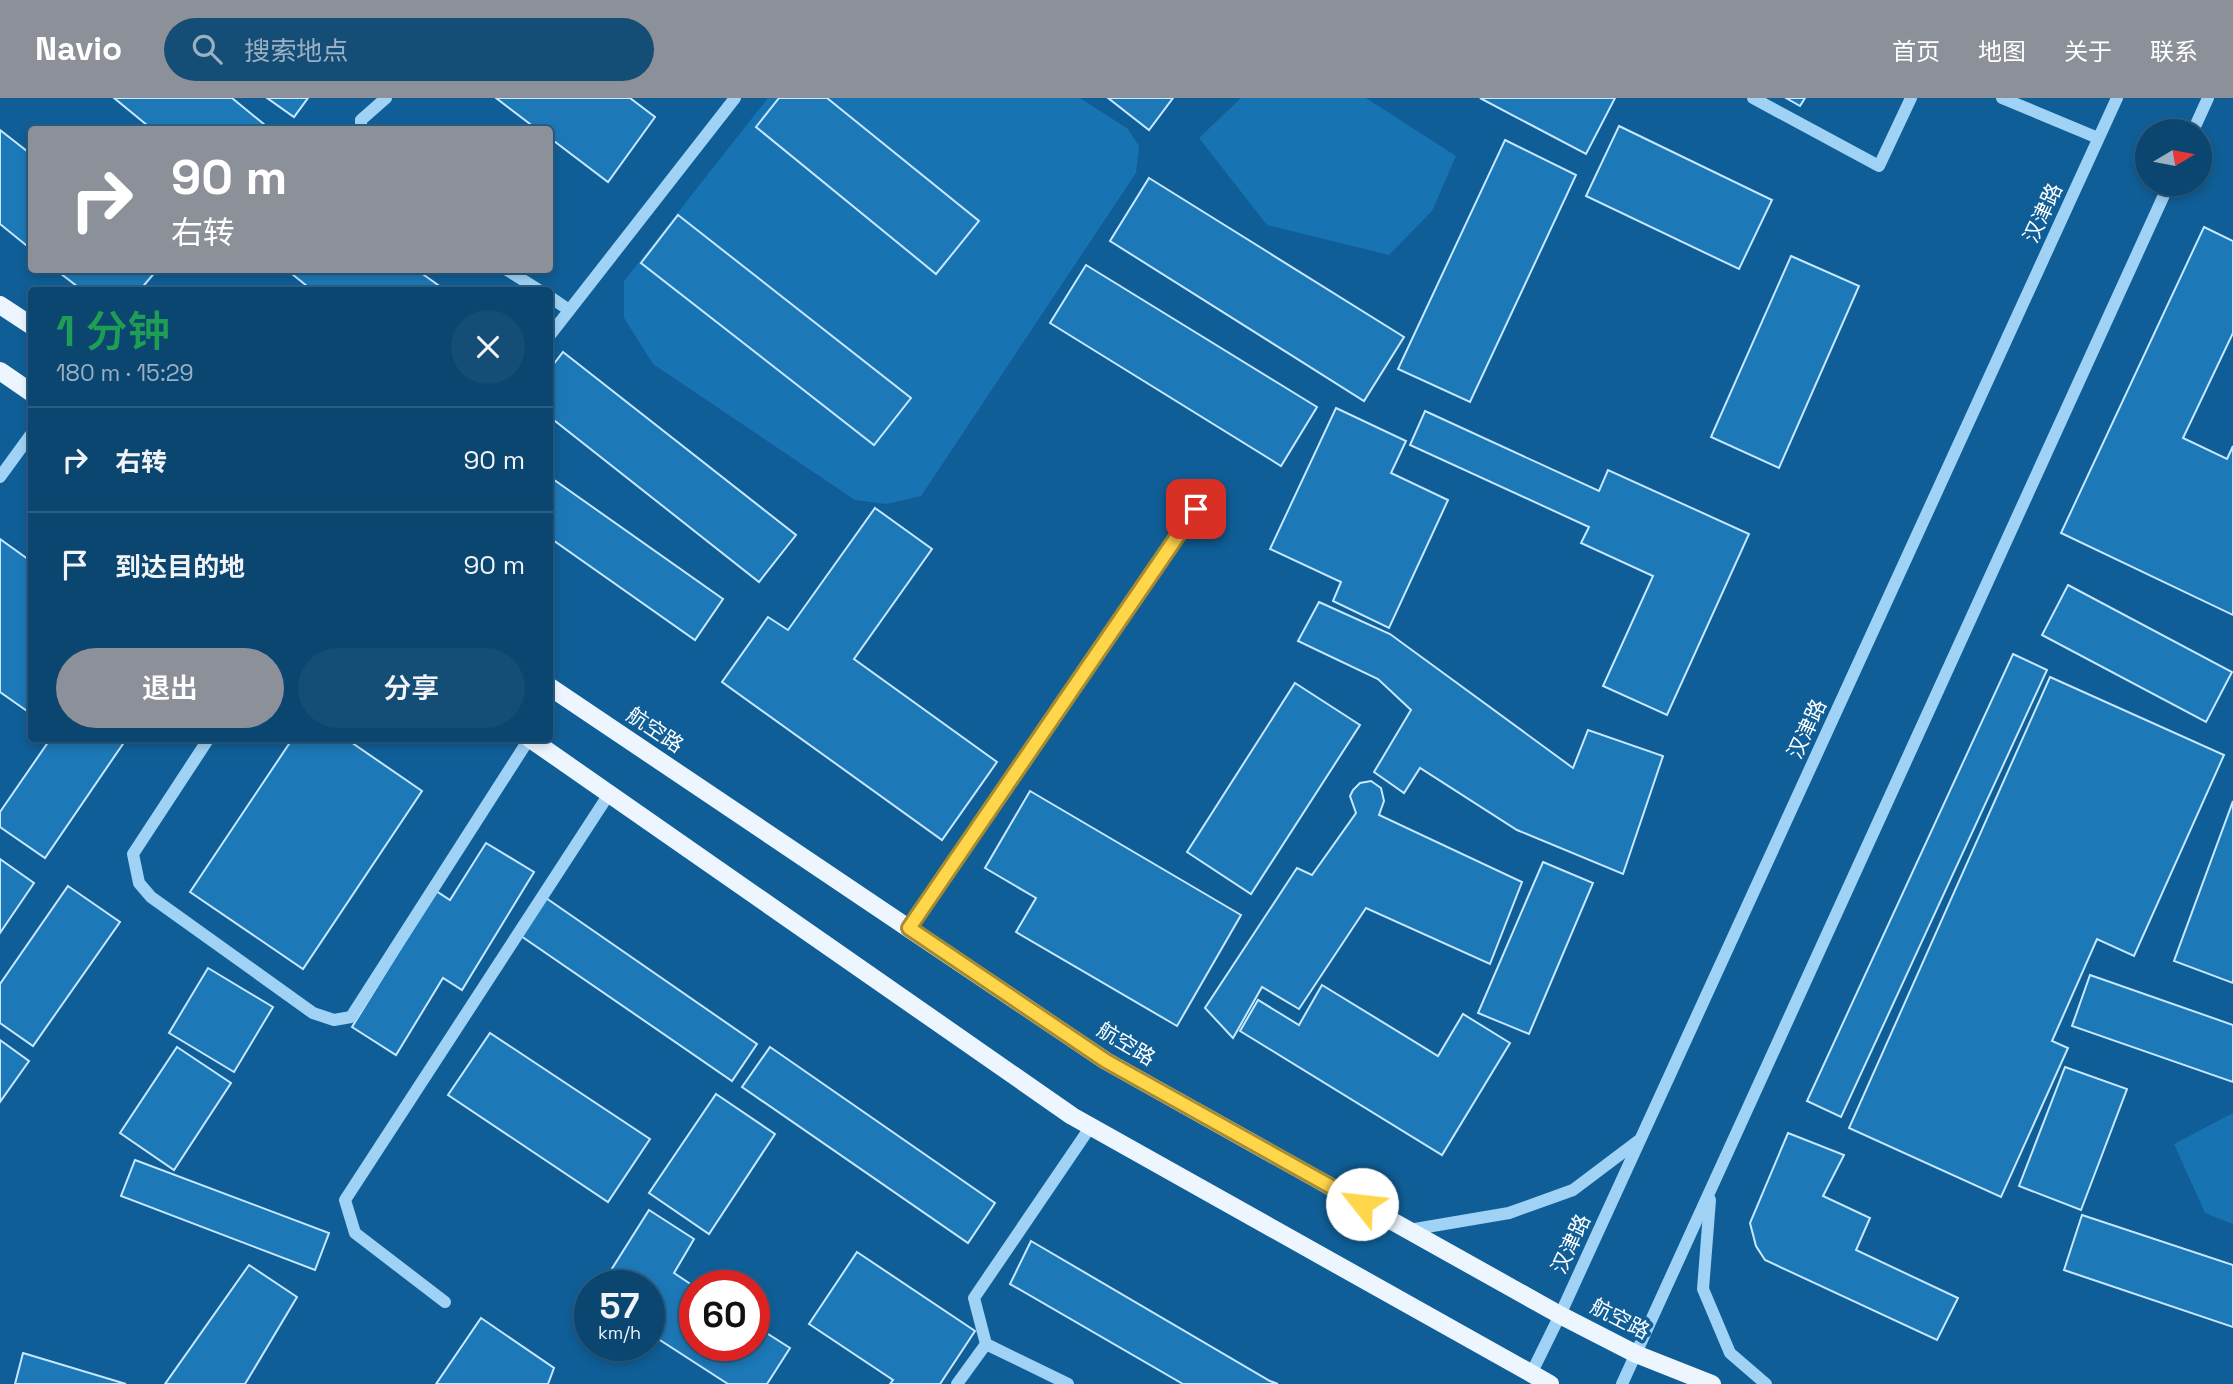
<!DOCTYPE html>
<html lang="zh">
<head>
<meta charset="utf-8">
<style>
	:root { --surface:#0b4671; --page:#144d76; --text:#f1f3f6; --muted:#9ab1c3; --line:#2b5e84; --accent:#8c9099 }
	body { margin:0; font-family:"Space Grotesk","Noto Sans SC",sans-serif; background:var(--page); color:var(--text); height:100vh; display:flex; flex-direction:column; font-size:26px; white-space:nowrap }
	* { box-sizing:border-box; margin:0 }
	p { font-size:23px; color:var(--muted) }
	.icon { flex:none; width:38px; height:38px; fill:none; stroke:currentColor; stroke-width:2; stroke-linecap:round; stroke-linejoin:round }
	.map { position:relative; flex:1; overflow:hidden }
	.details { position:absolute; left:28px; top:189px; width:525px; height:455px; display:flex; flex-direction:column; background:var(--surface); border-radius:7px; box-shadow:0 4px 10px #0003,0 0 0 2px var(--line) }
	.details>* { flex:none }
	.top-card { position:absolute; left:28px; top:28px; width:525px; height:147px; border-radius:7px; box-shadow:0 4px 10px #0003,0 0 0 2px var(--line); background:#8c9099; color:#fff; overflow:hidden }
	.needle { width:46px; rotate:80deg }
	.controls { position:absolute; left:2135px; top:21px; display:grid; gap:14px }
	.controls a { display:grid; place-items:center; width:77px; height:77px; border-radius:50%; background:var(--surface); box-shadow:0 4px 10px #0003,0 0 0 2px var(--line); font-size:35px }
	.speed { position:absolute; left:574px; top:1172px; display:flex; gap:14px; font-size:35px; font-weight:700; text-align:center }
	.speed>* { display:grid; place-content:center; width:91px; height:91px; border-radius:50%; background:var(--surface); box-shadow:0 4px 10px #0003,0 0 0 2px var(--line); line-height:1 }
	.speed small { font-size:18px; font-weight:400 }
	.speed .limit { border:10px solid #d22; background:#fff; color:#111 }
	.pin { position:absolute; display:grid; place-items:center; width:60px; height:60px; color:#fff; margin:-30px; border-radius:14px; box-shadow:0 4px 10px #0006 }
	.me { position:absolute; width:77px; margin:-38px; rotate:299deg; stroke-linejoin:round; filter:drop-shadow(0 0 5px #0008) }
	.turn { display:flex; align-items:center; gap:24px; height:147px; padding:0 28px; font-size:32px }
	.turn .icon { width:91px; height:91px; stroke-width:2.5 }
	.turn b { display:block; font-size:49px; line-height:60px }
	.round { display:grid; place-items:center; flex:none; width:74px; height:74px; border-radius:37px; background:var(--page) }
	.summary { display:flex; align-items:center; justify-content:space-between; height:119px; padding:0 28px }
	h1 { font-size:42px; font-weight:600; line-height:52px; color:#1e9e55 }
	.button { display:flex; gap:14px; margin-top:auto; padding:14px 28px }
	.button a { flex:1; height:80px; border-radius:42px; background:var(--accent); color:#fff; font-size:28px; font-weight:600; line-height:80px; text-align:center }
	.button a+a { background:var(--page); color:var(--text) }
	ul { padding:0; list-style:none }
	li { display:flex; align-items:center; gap:21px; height:105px; padding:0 28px; border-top:2px solid var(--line) }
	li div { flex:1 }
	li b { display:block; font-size:26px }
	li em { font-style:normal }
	header { display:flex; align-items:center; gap:42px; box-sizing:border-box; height:98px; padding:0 35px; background:var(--accent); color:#fff }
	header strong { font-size:33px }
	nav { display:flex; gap:38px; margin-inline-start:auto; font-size:24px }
	.search { width:490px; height:63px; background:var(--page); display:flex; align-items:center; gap:18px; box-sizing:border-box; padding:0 24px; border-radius:38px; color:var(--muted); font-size:26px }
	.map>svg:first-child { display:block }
	.green { fill:#1773b2 }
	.building { fill:#1d78b7; stroke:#c7e8fe; stroke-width:2 }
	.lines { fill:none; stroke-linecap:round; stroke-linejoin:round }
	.minor { stroke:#9fd2f4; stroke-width:12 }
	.major { stroke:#edf6ff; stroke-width:18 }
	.route-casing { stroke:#a68a30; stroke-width:18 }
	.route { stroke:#ffd54a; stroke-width:12 }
	.labels { text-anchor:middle; stroke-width:7; stroke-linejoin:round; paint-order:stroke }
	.street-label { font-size:21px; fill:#fff; stroke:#0f5e97 }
</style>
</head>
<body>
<header>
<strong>Navio</strong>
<div class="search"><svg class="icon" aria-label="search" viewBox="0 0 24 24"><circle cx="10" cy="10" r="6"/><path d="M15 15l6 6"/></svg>搜索地点</div>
<nav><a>首页</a><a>地图</a><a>关于</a><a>联系</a></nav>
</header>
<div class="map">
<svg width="2233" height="1286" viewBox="0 0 2233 1286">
	<rect width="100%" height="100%" fill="#0f5e97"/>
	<g class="green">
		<polygon points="768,0 1080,0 1128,31 1139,48 1136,75 921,398 886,406 855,402 653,266 624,220 624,183"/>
		<polygon points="1241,0 1366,0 1456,58 1432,113 1389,157 1267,127 1199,40"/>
		<polygon points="2233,1015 2233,1126 2205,1115 2174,1046"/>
	</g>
	<g class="building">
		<polygon points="114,0 232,0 271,32 153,32"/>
		<polygon points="267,0 308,0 294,19"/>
		<polygon points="496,0 630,0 655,19 608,84 550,40 550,32 538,32"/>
		<polygon points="779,0 827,0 979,123 936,176 756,29"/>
		<polygon points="1108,0 1173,0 1149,32"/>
		<polygon points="1480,0 1615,0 1586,56"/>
		<polygon points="1786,0 1805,0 1800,8"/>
		<polygon points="1619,28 1772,102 1739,171 1586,98"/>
		<polygon points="0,32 32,57 32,152 0,126"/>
		<polygon points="1505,42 1576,77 1470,304 1398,271"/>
		<polygon points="1149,80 1404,239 1364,303 1110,143"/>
		<polygon points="678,117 911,300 874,347 641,165"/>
		<polygon points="2204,129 2233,143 2233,235 2183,340 2227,361 2233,348 2233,517 2061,435"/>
		<polygon points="1791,158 1859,188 1779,370 1711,339"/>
		<polygon points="1086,167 1317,309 1281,368 1050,225"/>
		<polygon points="56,172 157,172 140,192 82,192"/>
		<polygon points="287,172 417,172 445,192 312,192"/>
		<polygon points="563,254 796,437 759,484 550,319 550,271"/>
		<polygon points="1336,310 1406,343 1391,375 1448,402 1389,530 1333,503 1341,484 1270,451"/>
		<polygon points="1425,313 1599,393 1608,372 1749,436 1667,617 1603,588 1653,478 1581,445 1589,429 1410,347"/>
		<polygon points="550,379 723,501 695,542 550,440"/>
		<polygon points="875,410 932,451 854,561 997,664 942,742 722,584 768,519 788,532"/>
		<polygon points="0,441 32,464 32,607 27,613 0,594"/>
		<polygon points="2068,487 2232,574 2206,624 2042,537"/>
		<polygon points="1319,504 1390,536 1573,670 1588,632 1663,658 1623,776 1517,732 1420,670 1404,695 1374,674 1411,612 1378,581 1298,543"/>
		<polygon points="2013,556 2047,572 1841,1019 1807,1003"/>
		<polygon points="2050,579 2224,657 2134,858 2097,841 2052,943 2068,950 2001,1099 1849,1030"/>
		<polygon points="1295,585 1360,627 1251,796 1187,754"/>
		<polygon points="51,640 127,640 45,760 0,729 0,714"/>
		<polygon points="293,640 345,640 422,693 303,871 190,794"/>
		<polygon points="1371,683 1381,690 1384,703 1379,717 1522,784 1490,866 1366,810 1299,911 1262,889 1233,940 1205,910 1297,770 1312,777 1356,715 1350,698 1353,692 1360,685"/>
		<polygon points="1030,693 1241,817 1177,928 1016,834 1036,800 985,770"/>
		<polygon points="2233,703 2233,885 2174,863"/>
		<polygon points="486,745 534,774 462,892 443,880 396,957 352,929 436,793 450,802"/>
		<polygon points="0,761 34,785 0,835"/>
		<polygon points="1543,764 1593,785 1529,936 1478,915"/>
		<polygon points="68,788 120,824 33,948 0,925 0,886"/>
		<polygon points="546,800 757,946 732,983 521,838"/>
		<polygon points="208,870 273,909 234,974 169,935"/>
		<polygon points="2090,877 2233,927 2233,984 2072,928"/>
		<polygon points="1322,887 1438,958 1463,916 1510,945 1442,1057 1240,933 1258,902 1299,927"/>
		<polygon points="490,935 650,1041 608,1104 448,997"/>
		<polygon points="0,942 29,963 0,1004"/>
		<polygon points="177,949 231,985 174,1072 120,1035"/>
		<polygon points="770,949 995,1105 968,1145 742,989"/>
		<polygon points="2065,969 2127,991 2081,1112 2019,1088"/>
		<polygon points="716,996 775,1036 709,1136 649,1095"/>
		<polygon points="1788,1035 1844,1057 1823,1098 1870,1120 1856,1152 1958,1200 1937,1242 1765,1162 1756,1148 1750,1125"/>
		<polygon points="135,1062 329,1135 315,1172 121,1098"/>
		<polygon points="649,1112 694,1141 674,1175 695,1189 695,1248 754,1248 754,1227 790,1250 767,1286 728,1286 649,1235 649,1188 601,1188"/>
		<polygon points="2082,1117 2233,1167 2233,1229 2064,1172"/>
		<polygon points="1031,1143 1270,1283 1278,1286 1183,1286 1010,1186"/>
		<polygon points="857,1154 975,1233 940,1286 890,1286 893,1282 809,1226"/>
		<polygon points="249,1167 297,1199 245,1286 165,1286"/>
		<polygon points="481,1220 554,1270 548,1286 436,1286"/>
		<polygon points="23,1255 126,1286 15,1286"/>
	</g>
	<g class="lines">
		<g class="minor">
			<polyline points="1753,0 1879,68 1911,0"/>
			<polyline points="2002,0 2098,40"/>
			<polyline points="361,32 361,22 386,0"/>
			<polyline points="2193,33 2208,0"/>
			<polyline points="507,172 539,192"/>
			<polyline points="550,199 569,212"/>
			<polyline points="550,237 735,0"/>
			<polyline points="0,379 32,335"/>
			<polyline points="209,640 133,756 139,785 151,799 313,915 334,922 351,919 529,641"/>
			<polyline points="909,830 1211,389"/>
			<polyline points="1710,1102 1703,1191 1730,1255 1766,1286"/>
			<polyline points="1409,1132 1509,1115 1573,1092 1638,1043"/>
			<polyline points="445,1204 355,1135 345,1102 609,696"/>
			<polyline points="986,1246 1068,1286"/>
			<polyline points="1531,1276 1560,1217 2117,0"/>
			<polyline points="957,1286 986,1246 974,1200 1091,1028"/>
			<polyline points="1622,1286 2169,86"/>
		</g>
		<g class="major">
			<polyline points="0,207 32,228"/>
			<polyline points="0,273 32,295"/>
			<polyline points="550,589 1106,963 1560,1217 1636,1256 1712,1286"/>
			<polyline points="529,640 1072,1018 1550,1286"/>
		</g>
	</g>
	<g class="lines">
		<defs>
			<polyline id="route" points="1196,411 909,830 1106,963 1362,1106"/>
		</defs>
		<use href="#route" class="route-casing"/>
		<use href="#route" class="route"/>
	</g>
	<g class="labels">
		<g class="street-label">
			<text transform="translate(2043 115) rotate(-65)" y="7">汉津路</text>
			<text transform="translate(1807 631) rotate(-65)" y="7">汉津路</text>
			<text transform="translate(655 632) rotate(34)" y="7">航空路</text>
			<text transform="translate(1126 946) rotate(31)" y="7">航空路</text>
			<text transform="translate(1571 1146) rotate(-65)" y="7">汉津路</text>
			<text transform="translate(1620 1221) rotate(27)" y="7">航空路</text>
		</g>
	</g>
</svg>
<div class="controls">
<a><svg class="needle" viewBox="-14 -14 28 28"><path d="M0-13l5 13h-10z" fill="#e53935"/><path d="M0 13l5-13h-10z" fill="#9ab1c3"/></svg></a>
</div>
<div class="speed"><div>57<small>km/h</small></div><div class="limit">60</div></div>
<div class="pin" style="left:1196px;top:411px;background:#d93025"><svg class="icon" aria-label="arrive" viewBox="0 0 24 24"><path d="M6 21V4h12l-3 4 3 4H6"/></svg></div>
<svg class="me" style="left:1362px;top:1106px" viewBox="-20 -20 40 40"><circle r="19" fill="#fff"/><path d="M0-13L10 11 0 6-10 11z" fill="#ffd54a"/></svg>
<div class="top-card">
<div class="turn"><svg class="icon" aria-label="right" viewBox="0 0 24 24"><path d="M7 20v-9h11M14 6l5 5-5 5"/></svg><div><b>90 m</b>右转</div></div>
</div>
<section class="details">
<div class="summary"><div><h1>1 分钟</h1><p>180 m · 15:29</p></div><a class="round"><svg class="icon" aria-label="close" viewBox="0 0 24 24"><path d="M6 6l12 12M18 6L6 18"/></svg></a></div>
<ul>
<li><svg class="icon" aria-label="right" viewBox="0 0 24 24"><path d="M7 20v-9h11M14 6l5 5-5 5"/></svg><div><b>右转</b></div><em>90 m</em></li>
<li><svg class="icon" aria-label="arrive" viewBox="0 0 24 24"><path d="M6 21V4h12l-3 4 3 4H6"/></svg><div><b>到达目的地</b></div><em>90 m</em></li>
</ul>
<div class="button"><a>退出</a><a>分享</a></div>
</section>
</div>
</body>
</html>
